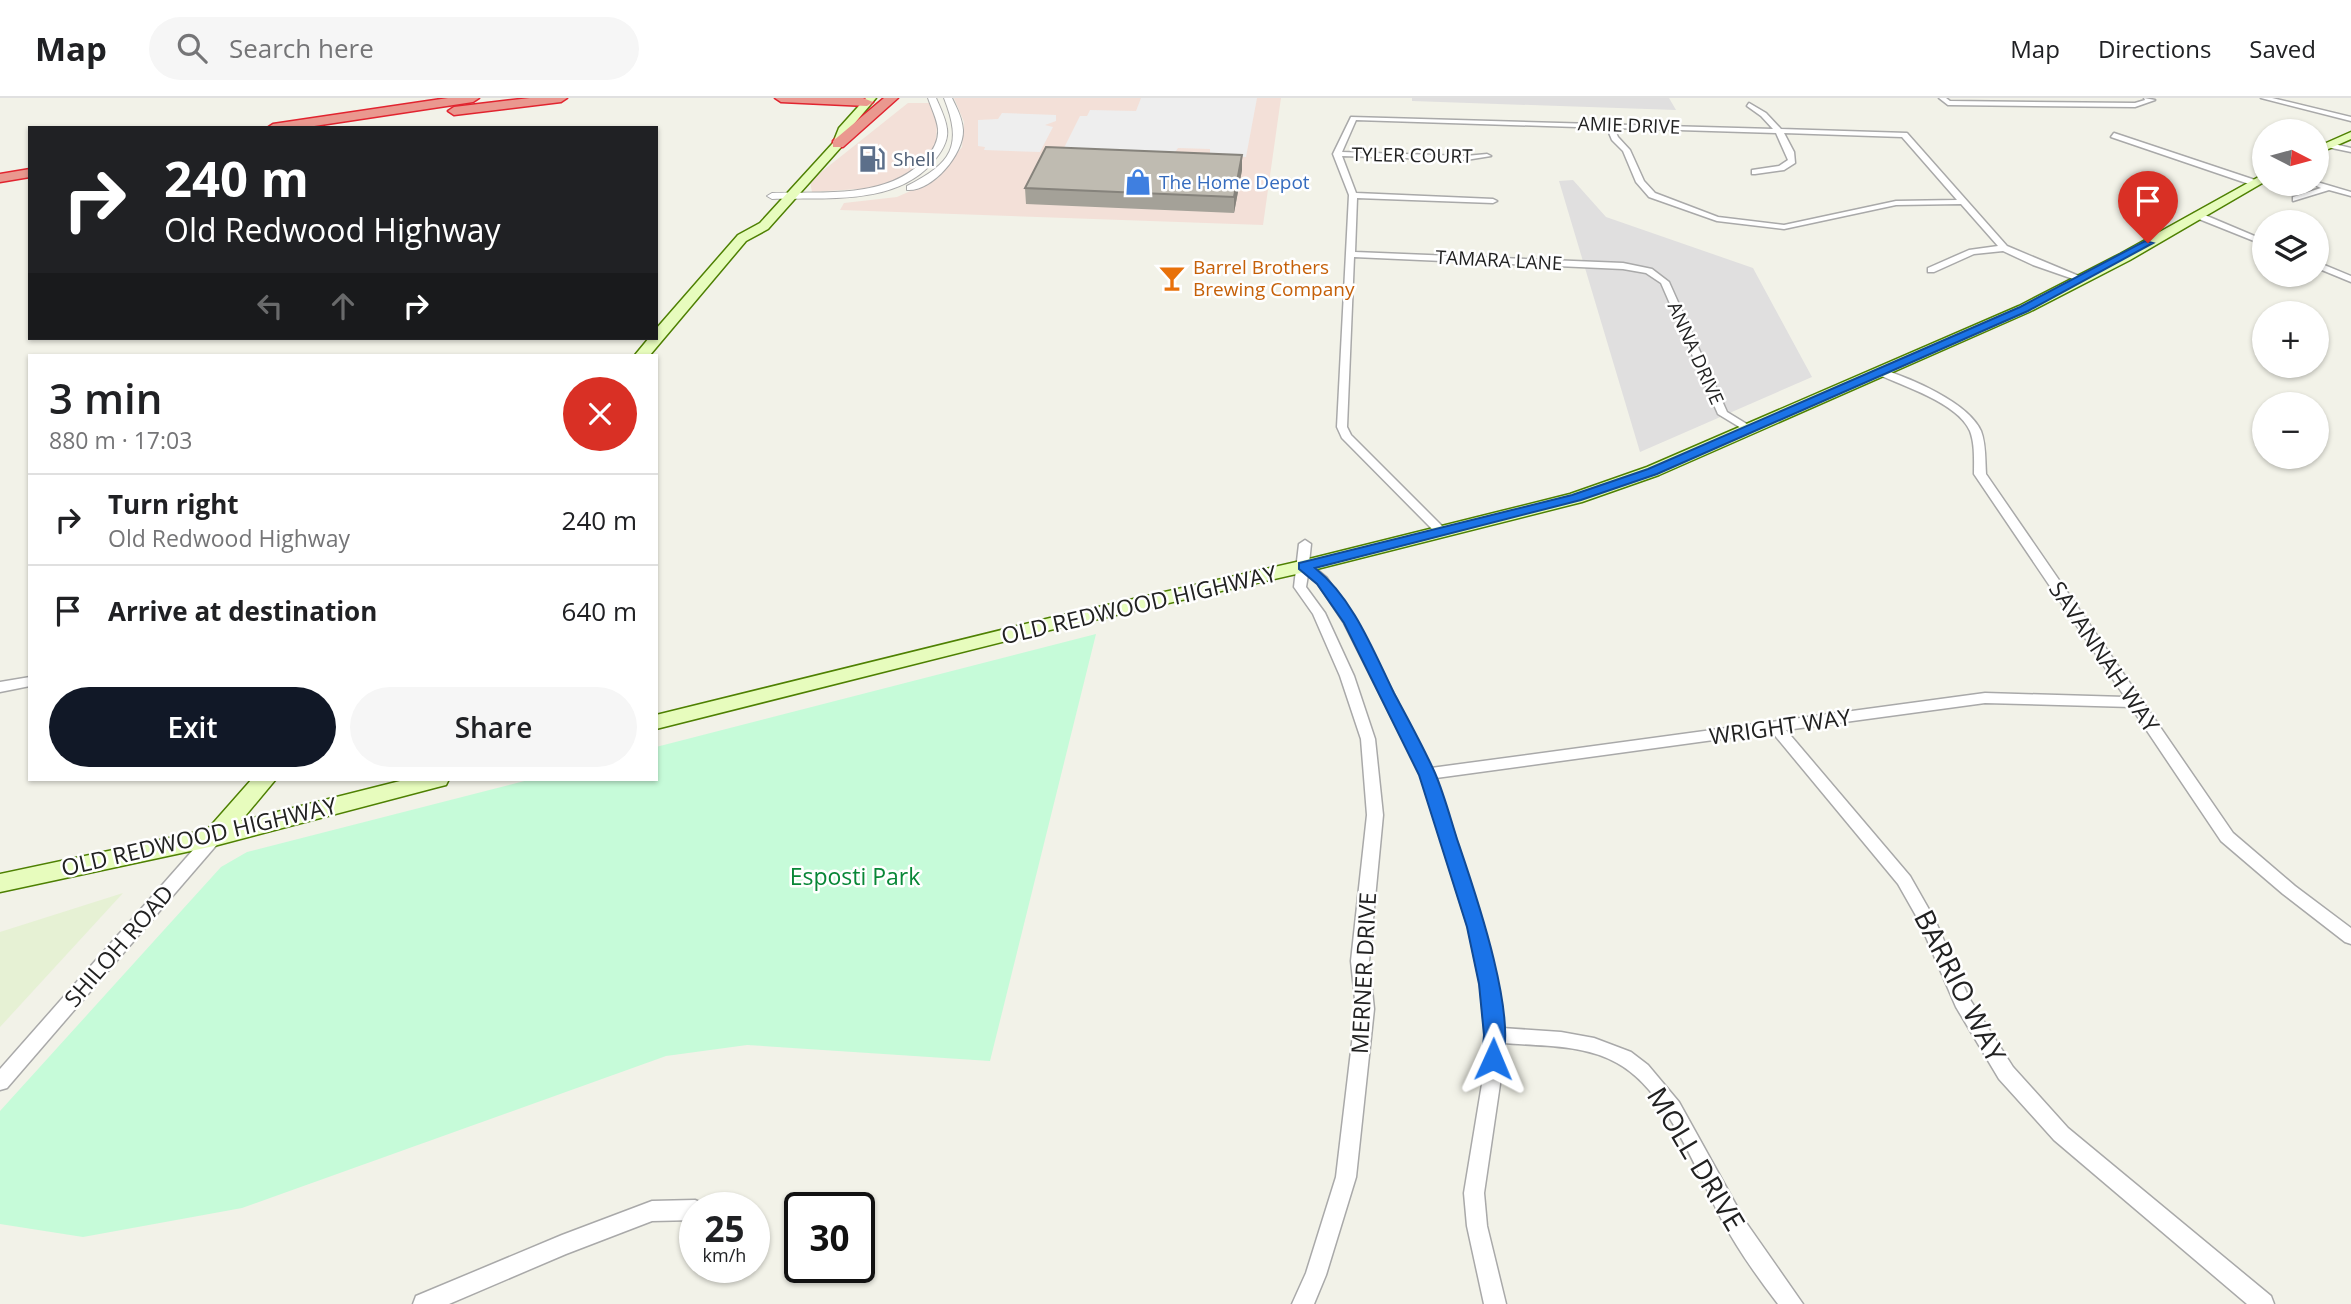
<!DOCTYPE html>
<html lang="en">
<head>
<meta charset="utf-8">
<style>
	:root { --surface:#fff; --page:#f6f6f6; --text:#202124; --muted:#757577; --line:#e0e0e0; --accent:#111827 }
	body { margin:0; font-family:"Open Sans",sans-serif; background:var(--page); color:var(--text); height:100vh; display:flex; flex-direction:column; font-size:26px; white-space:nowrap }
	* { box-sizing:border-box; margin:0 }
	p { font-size:23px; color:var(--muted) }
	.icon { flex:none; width:38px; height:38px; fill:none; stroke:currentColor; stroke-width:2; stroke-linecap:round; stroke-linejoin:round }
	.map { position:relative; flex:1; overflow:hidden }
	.details { position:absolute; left:28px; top:256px; width:630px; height:427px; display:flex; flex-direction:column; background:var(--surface); border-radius:0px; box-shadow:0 2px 5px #0004 }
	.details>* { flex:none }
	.hud { position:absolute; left:28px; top:28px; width:630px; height:214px; border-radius:0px; box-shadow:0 2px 5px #0004; background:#202124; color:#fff; overflow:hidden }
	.needle { width:46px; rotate:96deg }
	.tools { position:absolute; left:2252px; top:21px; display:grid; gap:14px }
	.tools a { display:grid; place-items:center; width:77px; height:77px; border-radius:50%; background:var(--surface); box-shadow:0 2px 5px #0004; font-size:35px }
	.speed { position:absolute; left:679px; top:1094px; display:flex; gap:14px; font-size:35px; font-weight:700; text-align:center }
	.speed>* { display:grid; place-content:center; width:91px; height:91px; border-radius:50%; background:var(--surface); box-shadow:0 2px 5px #0004; line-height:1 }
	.speed small { font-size:18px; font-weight:400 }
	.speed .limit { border:4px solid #111; border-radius:10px; background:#fff; color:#111 }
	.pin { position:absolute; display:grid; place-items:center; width:60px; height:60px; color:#fff; margin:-72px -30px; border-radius:50% 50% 50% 0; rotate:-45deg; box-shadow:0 0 7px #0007 }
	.pin .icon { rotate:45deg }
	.me { position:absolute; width:77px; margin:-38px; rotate:1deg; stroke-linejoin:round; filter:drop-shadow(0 0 5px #0008) }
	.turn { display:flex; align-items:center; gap:24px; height:147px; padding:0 21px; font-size:32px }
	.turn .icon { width:91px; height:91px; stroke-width:2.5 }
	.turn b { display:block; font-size:49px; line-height:60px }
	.lanes { display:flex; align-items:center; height:66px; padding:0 21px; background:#0003; justify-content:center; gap:35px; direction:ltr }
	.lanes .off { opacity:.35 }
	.round { display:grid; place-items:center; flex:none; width:74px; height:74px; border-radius:37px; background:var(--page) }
	.summary { display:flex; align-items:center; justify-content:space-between; height:119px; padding:0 21px }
	h1 { font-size:42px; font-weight:600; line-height:52px }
	.button { display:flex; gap:14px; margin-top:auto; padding:14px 21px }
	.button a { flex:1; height:80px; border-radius:42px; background:var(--accent); color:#fff; font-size:28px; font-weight:600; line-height:80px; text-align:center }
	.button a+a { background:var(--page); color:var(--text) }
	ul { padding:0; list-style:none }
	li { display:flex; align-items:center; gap:21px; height:91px; padding:0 21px; border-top:2px solid var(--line) }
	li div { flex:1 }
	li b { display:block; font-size:26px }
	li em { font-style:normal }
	header { display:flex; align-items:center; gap:42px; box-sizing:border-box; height:98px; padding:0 35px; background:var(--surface); border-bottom:2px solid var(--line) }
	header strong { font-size:33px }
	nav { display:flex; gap:38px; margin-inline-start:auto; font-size:24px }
	.search { width:490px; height:63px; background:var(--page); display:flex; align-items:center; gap:18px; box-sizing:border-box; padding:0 24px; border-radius:38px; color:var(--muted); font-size:26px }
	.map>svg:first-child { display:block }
	.residential { fill:#e0dfdf }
	.commercial { fill:#f3e0d8 }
	.farmland { fill:#e6f1d4 }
	.park { fill:#c6fbd9 }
	.parking { fill:#eee }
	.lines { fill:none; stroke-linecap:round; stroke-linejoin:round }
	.minor-casing { stroke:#a9a9a9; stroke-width:3 }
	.tertiary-casing { stroke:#a9a9a9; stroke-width:2 }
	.secondary-casing { stroke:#4e8002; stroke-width:3 }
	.motorway-casing { stroke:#e1242f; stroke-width:3 }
	.minor { fill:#fff; fill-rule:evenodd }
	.tertiary { fill:#fff; fill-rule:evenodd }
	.secondary { fill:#e7fcbd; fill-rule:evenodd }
	.motorway { fill:#ea988f; fill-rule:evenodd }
	.wall { fill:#a4a198 }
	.shaded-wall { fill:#86837c }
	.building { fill:#bfbbb1; stroke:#86837c; stroke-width:2 }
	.route { fill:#1a73e8; stroke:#114b97; stroke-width:2 }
	.labels { text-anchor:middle; stroke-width:5; stroke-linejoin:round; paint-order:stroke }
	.far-street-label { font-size:19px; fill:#222; stroke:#fff }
	.far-service-label { font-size:19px; fill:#4e5e75; stroke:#fff; text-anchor:start }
	.far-shop-label { font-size:19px; fill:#366cbe; stroke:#fff; text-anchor:start }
	.far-food-label { font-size:19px; fill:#c56008; stroke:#fff; text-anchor:start }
	.street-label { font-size:23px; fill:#222; stroke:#fff }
	.park-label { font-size:23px; fill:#088737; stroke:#fff }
	.near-street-label { font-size:28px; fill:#222; stroke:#fff }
</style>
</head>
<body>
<header>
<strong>Map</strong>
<div class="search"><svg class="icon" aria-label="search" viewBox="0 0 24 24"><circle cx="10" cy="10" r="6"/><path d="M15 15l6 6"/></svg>Search here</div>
<nav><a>Map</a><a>Directions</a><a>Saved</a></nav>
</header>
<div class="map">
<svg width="2351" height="1206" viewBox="0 0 2351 1206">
	<rect width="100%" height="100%" fill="#f2f2e8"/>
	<g class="residential">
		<polygon points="1412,0 1669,0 1676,12 1412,3"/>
		<polygon points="1573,82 1606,119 1753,170 1812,279 1640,354 1559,83"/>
	</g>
	<g class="commercial">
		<polygon points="954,0 1281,0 1263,127 840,112 844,105 897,99 937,81 962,49 964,24"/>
		<polygon points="908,5 929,5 937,25 936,47 924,64 904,80 874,90 812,94 810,83"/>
	</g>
	<polygon class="farmland" points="123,795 0,929 0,834"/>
	<polygon class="park" points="1096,536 990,963 747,947 666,958 242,1110 83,1139 0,1126 0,1013 221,769 247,754 532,681 656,681 656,649"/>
	<g class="parking">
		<polygon points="1141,0 1257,0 1246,59 1210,57 1210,51 1178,50 1173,57 1062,54 1080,18 1087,18 1090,12 1136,13"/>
		<polygon points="1002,15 1056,17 1056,23 1045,27 1053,29 1040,54 984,52 985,49 978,48 978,22 998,21"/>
	</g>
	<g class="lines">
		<defs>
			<g id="minor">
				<polygon points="1939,0 1946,0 1950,3 2135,5 2145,2 2144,0 2155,2 2135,9 1948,7"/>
				<polygon points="2261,0 2272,0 2351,19 2351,23"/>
				<path d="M 1749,5 L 1766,15 L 1781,31 L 1907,35 L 2007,148 L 2086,181 L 2079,183 L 2033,167 L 2003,153 L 1974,156 L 1934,174 L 1928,174 L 1928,170 L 1969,152 L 1998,148 L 1961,106 L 1896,107 L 1784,131 L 1717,123 L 1649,99 L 1636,84 L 1623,53 L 1612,42 L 1607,30 L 1356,22 L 1342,54 L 1466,58 L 1487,56 L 1491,58 L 1466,62 L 1342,58 L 1356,95 L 1493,101 L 1497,103 L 1493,105 L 1357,100 L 1355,154 L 1623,165 L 1652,171 L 1669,184 L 1727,314 L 1755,331 L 1754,333 L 1746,333 L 1718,316 L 1661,185 L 1646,175 L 1623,171 L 1354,159 L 1347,329 L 1351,337 L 1446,432 L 1444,435 L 1436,435 L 1342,340 L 1337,329 L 1349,97 L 1333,56 L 1351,19 L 1773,31 L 1761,18 L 1747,8 ZM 1614,30 L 1776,35 L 1788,62 L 1779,68 L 1752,72 L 1752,76 L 1755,76 L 1784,72 L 1795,65 L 1794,54 L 1784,35 L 1902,39 L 1957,102 L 1896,103 L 1784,127 L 1718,119 L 1655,95 L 1644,83 L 1630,52 L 1618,39 Z"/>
				<polygon points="2114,35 2258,83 2259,85 2252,87 2111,39"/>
				<polygon points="2330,45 2351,50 2351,54 2327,49 2326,47"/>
				<polygon points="2317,84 2351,94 2351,98 2329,92 2293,103 2293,99 2321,90 2312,86"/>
				<polygon points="2194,115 2200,115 2264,142 2264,147 2194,119"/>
				<polygon points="2317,164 2351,178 2351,184 2317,170"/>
				<path d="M 1881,271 C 1910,280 1968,304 1981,333 C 1986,346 1985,362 1986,376 L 2233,735 L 2295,788 L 2351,830 L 2351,846 L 2345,844 L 2283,796 L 2221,743 L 2131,609 L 1985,605 L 1786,632 L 1910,778 L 1935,822 L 1969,900 L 2013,969 L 2068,1030 L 2271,1198 L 2274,1206 L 2247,1206 L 2054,1042 L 1999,981 L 1956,909 L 1919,823 L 1898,786 L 1772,634 L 1436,680 C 1463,763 1493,843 1502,930 L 1561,934 L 1594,940 L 1631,954 L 1648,967 L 1679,1004 L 1745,1123 L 1803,1206 L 1778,1206 C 1758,1180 1738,1152 1722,1122 C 1696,1073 1668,993 1617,965 C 1583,946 1540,948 1503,945 L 1500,986 L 1484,1095 L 1487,1128 L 1506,1206 L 1484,1206 L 1467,1128 L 1464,1095 L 1482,986 L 1485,937 L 1480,886 L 1468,829 L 1420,676 L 1344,525 L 1318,486 L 1308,477 L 1306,489 L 1325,515 L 1354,578 L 1375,641 L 1383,717 L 1369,863 L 1374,911 L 1356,1079 L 1326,1177 L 1314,1206 L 1292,1206 L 1306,1175 L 1336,1079 L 1356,911 L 1351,863 L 1367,717 L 1361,641 L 1340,578 L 1313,516 L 1294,489 L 1299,446 L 1305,442 L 1311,446 L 1309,465 L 1327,480 L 1358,525 L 1431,670 L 1985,595 L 2125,599 L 1974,376 C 1974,362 1975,346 1970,333 C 1958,305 1903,288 1877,276 L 1876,274 Z"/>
				<polygon points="30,579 30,588 0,594 0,584"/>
				<polygon points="214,733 220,735 222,739 220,743 7,990 0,992 0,971 208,735"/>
				<polygon points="695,1102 702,1105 704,1110 695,1110 695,1122 652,1123 566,1156 449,1206 413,1206 416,1198 562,1137 652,1103"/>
			</g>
			<g id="tertiary">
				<path d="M 928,0 L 936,0 C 940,9 946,21 947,31 C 949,44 940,56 932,65 C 894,108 825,99 772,101 L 767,98 L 772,95 C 824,93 888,102 926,60 C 933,53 939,42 938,31 C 937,21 931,9 928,0 Z"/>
				<path d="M 944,0 L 952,0 C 957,11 962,19 963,32 C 964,56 932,94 907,92 L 907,88 C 952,65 963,48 944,0 Z"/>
			</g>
			<g id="secondary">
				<polygon points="866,0 876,0 848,33 842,48 768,131 746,143 650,257 635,257 649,240 656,240 656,231 738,137 760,125 833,45 839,30"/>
				<polygon points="2351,34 2351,41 2317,56 2317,49"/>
				<polygon points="2264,76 2264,84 2130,162 2029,214 1659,377 1582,404 1305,474 1050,532 656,631 656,617 1050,520 1305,462 1570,396 1647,369 2019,208 2120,156"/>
				<polygon points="252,681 276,681 241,723 408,681 449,681 446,687 438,689 214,748 0,794 0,776 207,732"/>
			</g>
			<g id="motorway">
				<polygon points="448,0 479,0 473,4 301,30 267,30 273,26"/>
				<polygon points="530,0 567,0 561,4 454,17 448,13 454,9"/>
				<polygon points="775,0 863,0 873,4 867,8 781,4"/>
				<polygon points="884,0 898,0 843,49 833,49 833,43"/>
				<polygon points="30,71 30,79 0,84 0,76"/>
			</g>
		</defs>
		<use href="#minor" class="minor-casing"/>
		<use href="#tertiary" class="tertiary-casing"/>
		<use href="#secondary" class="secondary-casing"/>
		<use href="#motorway" class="motorway-casing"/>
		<use href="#minor" class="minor"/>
		<use href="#tertiary" class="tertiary"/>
		<use href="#secondary" class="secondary"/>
		<use href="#motorway" class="motorway"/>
	</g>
	<polygon class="wall" points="1242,72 1234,115 1026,106 1025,90"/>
	<polygon class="shaded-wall" points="1242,57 1242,72 1234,115 1234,99"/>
	<polygon class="building" points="1046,49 1242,57 1234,99 1025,90"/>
	<path class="route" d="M 2145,143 L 2153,145 L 2028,213 L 1657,376 L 1581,402 L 1315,470 C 1353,500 1373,552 1394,595 C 1408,621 1423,648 1435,675 C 1444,696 1450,719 1457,741 C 1473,788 1521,924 1500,968 L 1493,971 L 1485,968 L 1482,961 L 1484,937 L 1479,886 L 1467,829 L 1419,677 L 1344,525 L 1317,486 L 1299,471 L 1299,465 L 1572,397 L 1648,371 L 2020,209 Z"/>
	<defs>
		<symbol id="fuel-bare" viewBox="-9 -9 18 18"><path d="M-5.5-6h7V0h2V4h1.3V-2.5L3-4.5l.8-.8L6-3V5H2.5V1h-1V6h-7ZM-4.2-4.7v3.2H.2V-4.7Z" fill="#5c6f8a" stroke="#fff" stroke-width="2.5" paint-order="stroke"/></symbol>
		<symbol id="shop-bare" viewBox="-9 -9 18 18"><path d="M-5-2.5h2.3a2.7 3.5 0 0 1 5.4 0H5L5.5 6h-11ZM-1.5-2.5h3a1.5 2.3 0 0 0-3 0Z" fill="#3f7fe0" stroke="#fff" stroke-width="2.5" paint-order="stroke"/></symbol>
		<symbol id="bar-bare" viewBox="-9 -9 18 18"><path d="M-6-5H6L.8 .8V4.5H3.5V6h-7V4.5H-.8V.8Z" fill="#e8710a" stroke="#fff" stroke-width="2.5" paint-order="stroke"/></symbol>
	</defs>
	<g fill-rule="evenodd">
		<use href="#fuel-bare" x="853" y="42" width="38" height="38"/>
		<use href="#shop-bare" x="1119" y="65" width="38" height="38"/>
		<use href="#bar-bare" x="1153" y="161" width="38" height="38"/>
	</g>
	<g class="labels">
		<g class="far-street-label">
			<text transform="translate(1629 27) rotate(2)" y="7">AMIE DRIVE</text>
			<text transform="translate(1412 57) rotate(1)" y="7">TYLER COURT</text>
			<text transform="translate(1499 162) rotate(3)" y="7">TAMARA LANE</text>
			<text transform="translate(1696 255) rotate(66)" y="7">ANNA DRIVE</text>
		</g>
		<g class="far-service-label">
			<text x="893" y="68">Shell</text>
		</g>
		<g class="far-shop-label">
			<text x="1159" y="91">The Home Depot</text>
		</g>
		<g class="far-food-label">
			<text x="1193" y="176">Barrel Brothers<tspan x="1193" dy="22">Brewing Company</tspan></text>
		</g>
		<g class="street-label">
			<text transform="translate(1139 507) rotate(-13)" y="8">OLD REDWOOD HIGHWAY</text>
			<text transform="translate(2104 559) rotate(56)" y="8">SAVANNAH WAY</text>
			<text transform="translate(1780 629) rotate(-8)" y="8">WRIGHT WAY</text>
			<text transform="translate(199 739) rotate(-13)" y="8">OLD REDWOOD HIGHWAY</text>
			<text transform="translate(119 848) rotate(-49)" y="8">SHILOH ROAD</text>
			<text transform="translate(1364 875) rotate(-87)" y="8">MERNER DRIVE</text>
		</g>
		<g class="park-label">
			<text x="855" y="787">Esposti Park</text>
		</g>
		<g class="near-street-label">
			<text transform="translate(1960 888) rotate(63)" y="10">BARRIO WAY</text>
			<text transform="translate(1696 1061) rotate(59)" y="10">MOLL DRIVE</text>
		</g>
	</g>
</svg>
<div class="tools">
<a><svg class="needle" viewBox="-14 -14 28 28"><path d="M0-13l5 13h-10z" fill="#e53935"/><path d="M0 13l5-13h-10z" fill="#757577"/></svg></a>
<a><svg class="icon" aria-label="layers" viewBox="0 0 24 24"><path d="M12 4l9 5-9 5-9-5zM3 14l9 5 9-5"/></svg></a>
<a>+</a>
<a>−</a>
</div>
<div class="speed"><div>25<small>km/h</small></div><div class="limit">30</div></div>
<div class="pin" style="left:2148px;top:145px;background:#d93025"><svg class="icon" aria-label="arrive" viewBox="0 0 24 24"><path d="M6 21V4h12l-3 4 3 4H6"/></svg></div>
<svg class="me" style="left:1493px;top:961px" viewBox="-20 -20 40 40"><path d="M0-17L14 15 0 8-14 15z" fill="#1a73e8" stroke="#fff" stroke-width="4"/></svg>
<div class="hud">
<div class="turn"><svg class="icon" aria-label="right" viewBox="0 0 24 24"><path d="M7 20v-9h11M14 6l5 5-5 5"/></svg><div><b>240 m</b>Old Redwood Highway</div></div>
<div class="lanes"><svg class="icon off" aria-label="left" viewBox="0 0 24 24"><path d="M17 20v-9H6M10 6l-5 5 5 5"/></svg><svg class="icon off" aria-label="ahead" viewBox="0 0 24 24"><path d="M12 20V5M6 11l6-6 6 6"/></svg><svg class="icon" aria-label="right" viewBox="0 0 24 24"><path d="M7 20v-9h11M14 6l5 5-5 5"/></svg></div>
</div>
<section class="details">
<div class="summary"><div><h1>3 min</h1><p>880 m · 17:03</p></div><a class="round" style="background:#d93025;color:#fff"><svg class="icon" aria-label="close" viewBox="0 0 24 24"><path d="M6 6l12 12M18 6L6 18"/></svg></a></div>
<ul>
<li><svg class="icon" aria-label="right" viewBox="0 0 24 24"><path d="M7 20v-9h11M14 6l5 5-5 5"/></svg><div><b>Turn right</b><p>Old Redwood Highway</p></div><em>240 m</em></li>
<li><svg class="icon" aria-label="arrive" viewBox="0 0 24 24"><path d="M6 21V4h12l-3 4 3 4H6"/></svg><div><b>Arrive at destination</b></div><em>640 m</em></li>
</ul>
<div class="button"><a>Exit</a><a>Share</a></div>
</section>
</div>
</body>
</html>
